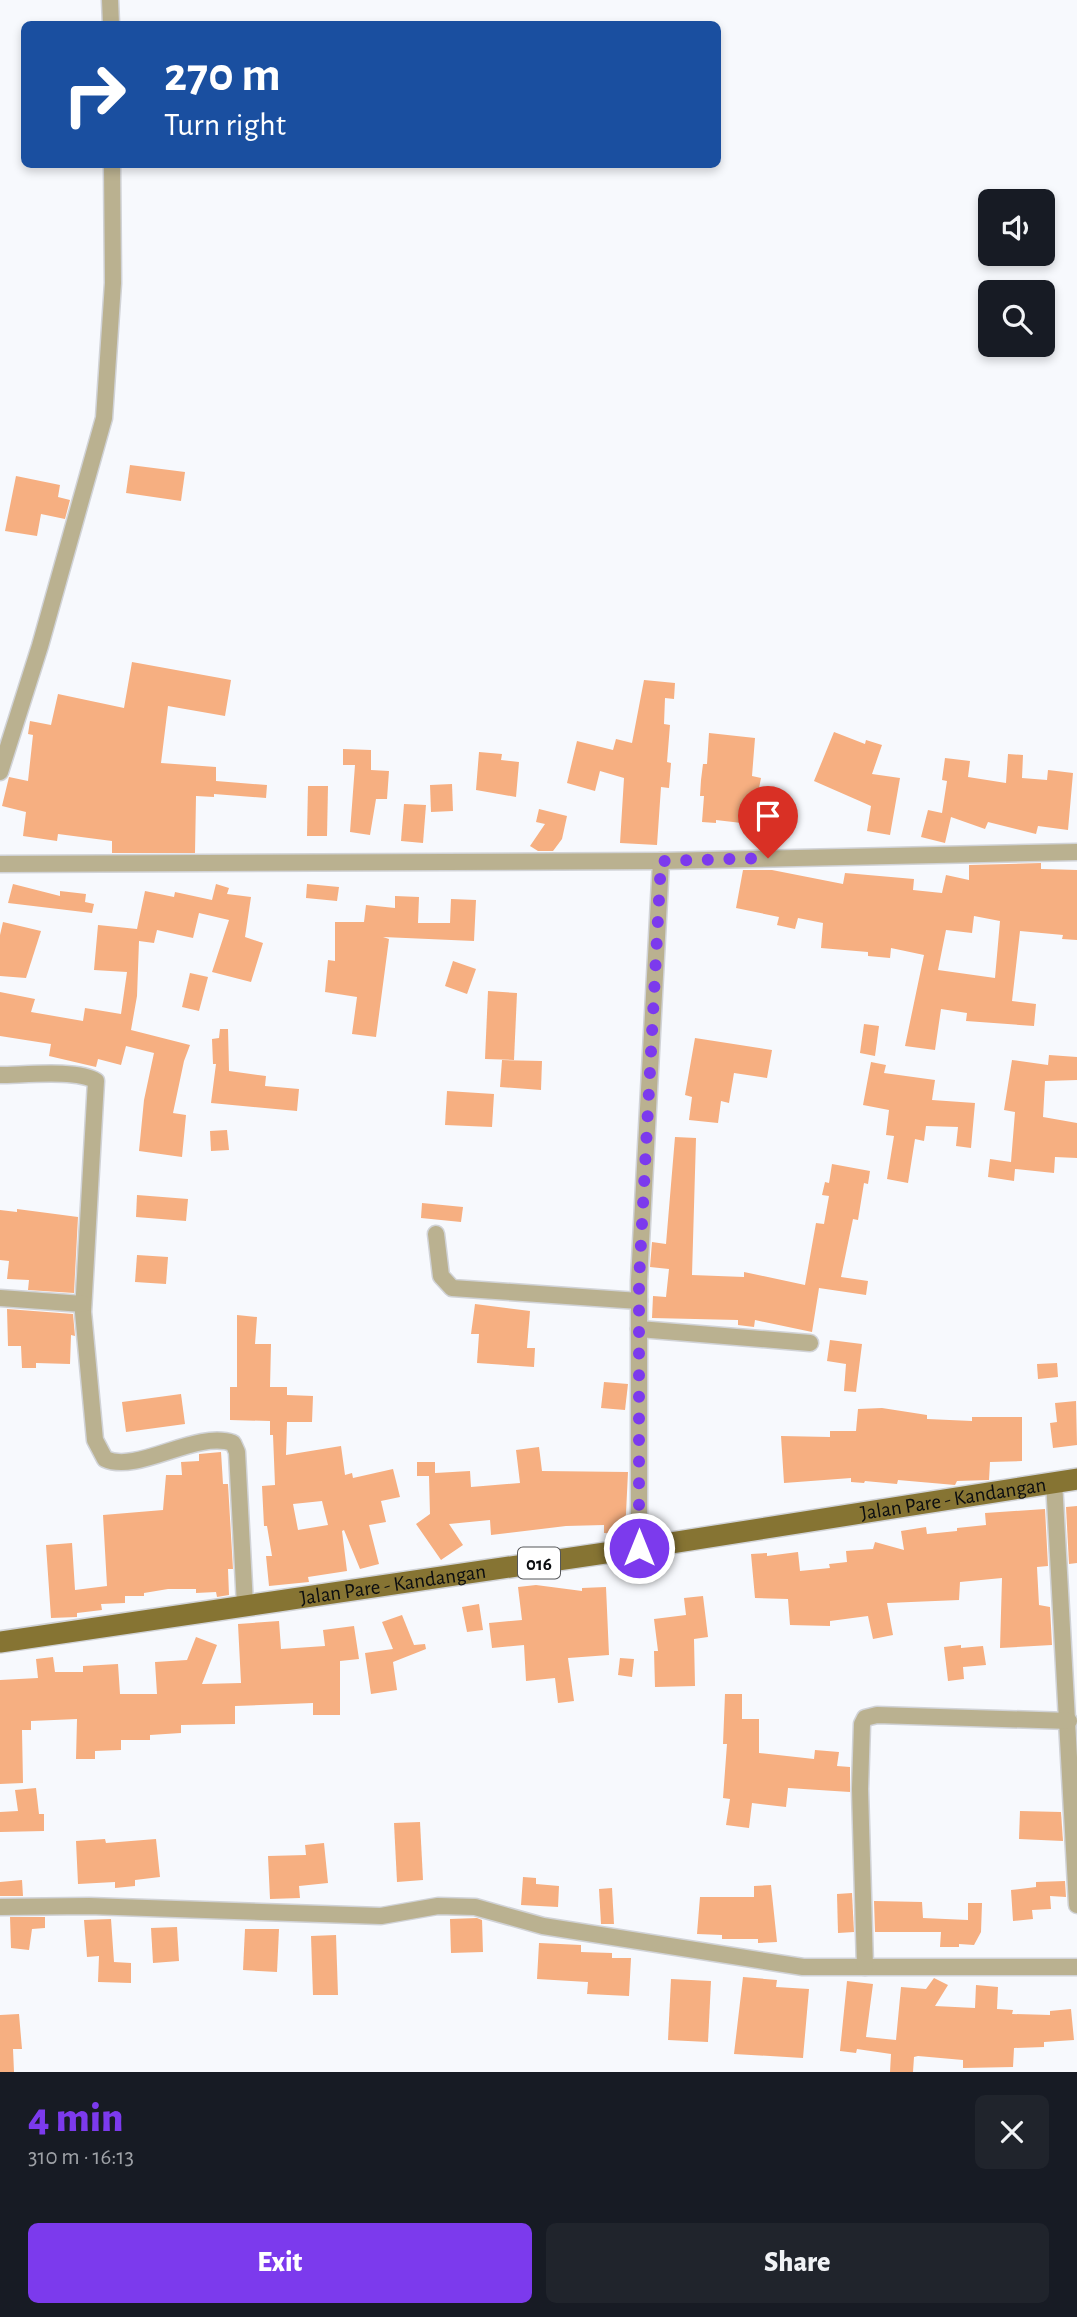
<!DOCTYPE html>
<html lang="en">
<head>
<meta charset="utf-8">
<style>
	:root { --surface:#171b24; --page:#20242c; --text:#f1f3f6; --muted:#9ea1a6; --accent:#7c3aed }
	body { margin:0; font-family:"Alegreya Sans",sans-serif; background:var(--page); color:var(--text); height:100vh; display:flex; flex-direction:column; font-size:26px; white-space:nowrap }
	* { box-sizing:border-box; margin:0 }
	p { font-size:23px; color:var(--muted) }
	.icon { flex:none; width:38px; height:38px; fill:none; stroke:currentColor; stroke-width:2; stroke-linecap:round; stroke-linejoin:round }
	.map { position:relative; height:2072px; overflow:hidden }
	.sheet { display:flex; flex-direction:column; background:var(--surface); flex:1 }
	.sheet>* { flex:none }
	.top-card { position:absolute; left:21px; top:21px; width:700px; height:147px; border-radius:10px; box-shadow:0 4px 10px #0003; background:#1a4fa0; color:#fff; overflow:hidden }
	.controls { position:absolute; left:978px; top:189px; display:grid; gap:14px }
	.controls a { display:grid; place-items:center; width:77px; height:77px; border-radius:10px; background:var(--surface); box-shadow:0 4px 10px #0003; font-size:35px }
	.pin { position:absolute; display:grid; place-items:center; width:60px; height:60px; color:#fff; margin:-72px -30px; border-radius:50% 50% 50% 0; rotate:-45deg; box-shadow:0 0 7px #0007 }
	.pin .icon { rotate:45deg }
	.me { position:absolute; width:77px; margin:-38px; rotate:0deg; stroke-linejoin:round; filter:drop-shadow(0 0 5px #0008) }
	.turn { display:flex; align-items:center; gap:24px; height:147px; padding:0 28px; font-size:32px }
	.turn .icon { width:91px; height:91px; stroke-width:2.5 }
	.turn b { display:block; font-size:49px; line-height:60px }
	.round { display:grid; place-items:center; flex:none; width:74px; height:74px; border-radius:10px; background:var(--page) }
	.summary { display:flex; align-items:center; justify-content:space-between; height:119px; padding:0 28px }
	h1 { font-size:42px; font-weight:800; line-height:52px; color:var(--accent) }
	.action { display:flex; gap:14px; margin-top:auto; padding:14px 28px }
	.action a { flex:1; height:80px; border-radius:10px; background:var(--accent); color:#fff; font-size:28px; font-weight:800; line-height:80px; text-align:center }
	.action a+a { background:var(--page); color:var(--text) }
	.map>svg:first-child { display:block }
	.building { fill:#f6af81; fill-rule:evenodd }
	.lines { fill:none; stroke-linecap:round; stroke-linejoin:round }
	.minor-casing { stroke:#d1d3d7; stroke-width:19 }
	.major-casing { stroke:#d1d3d7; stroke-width:24 }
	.minor { stroke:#bab190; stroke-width:16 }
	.major { stroke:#867433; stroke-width:21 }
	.route { stroke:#7c3aed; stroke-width:12; stroke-dasharray:0 21.6 }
	.labels { text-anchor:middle; stroke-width:7; stroke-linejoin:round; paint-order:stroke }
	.shield { fill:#fff; stroke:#545658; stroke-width:2 }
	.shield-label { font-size:19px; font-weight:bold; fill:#0b0d10 }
	.street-label { font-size:21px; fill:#0b0d10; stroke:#fff }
</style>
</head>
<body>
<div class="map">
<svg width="1077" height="2072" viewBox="0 0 1077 2072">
	<rect width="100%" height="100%" fill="#f7f9fd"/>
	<g class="building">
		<polygon points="130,465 185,472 181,501 126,493"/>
		<polygon points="16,476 60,485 58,497 70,500 65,519 41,514 37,536 5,531"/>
		<polygon points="132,662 231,680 225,716 168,706 161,763 216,767 216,781 267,785 266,798 214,794 214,797 196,796 195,853 112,853 112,841 58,834 57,841 23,836 26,812 2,806 9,777 28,781 33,735 28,734 30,721 51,725 58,694 124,708"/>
		<polygon points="644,680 675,683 674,699 665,698 664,724 670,725 667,762 671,763 669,788 661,787 657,845 620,843 624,778 600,771 595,791 567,783 577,741 613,750 616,739 632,743"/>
		<polygon points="834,732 865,744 866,740 882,745 872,774 900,778 890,835 867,831 871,806 814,781"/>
		<polygon points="709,733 755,738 752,776 761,778 758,793 754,792 750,824 716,820 716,823 702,822 704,796 700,796 701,780 703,764 707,764"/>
		<polygon points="343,749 371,750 371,770 389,771 387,799 376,799 370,835 350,832 355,765 343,765"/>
		<polygon points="479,752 502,754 501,760 519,762 516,797 476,790"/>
		<polygon points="1008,754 1023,755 1022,778 1047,780 1048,770 1073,773 1068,830 1038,826 1036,834 988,822 985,829 951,817 945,843 921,837 928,810 942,813 947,781 942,780 945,758 970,761 968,777 1006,783"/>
		<polygon points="452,784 453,811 431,812 430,785"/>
		<polygon points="308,786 328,786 327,836 307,836"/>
		<polygon points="404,804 426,805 423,843 401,841"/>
		<polygon points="539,809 567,816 562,839 553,851 538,851 530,846 545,824 536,822"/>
		<path d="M 1041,863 L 1041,869 L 1077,870 L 1077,940 L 1062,939 L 1063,935 L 1020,931 L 1012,1001 L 1036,1004 L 1034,1026 L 966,1021 L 967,1013 L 941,1009 L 935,1050 L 905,1046 L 924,955 L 891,948 L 890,958 L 868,956 L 868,952 L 821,948 L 823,923 L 798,918 L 795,929 L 777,925 L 779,917 L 736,908 L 743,870 L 772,870 L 843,884 L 845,873 L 914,879 L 913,890 L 942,893 L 946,875 L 969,880 L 969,865 ZM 974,916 L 1000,921 L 995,978 L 938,970 L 946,930 L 972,933 Z"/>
		<polygon points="13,884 60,896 60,891 86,894 85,902 94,904 92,913 8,903"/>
		<polygon points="216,884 229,888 227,894 251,897 245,937 263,943 251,982 212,972 229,920 199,913 193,938 157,930 154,943 139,941 137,996 131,1030 190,1045 184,1061 173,1113 186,1115 182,1157 139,1151 144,1100 154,1053 126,1046 121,1065 98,1059 96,1067 49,1056 51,1044 0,1036 0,992 35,999 31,1012 83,1021 85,1008 121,1014 127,972 94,970 98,925 137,929 145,891 174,897 175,892 212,900"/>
		<polygon points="307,884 339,887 337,901 306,898"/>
		<polygon points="395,896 419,897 418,923 450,923 451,899 476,900 474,941 383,937 389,939 376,1037 352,1034 357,997 325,992 328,960 335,961 335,922 364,922 366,905 395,908"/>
		<polygon points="3,922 41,931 26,978 0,976 0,935"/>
		<polygon points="453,961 476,969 467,994 445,986"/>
		<polygon points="190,973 208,977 199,1011 182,1007"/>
		<polygon points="488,991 517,993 514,1060 485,1059"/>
		<polygon points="864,1024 879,1026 875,1056 860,1053"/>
		<polygon points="220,1029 228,1029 229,1071 266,1076 265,1086 299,1089 297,1111 211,1103 216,1064 213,1064 212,1039 219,1038"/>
		<polygon points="695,1038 772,1050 767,1078 734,1073 729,1103 721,1101 718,1123 689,1120 692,1097 685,1095"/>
		<polygon points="1049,1055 1077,1057 1077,1080 1045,1081 1043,1117 1077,1123 1077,1158 1055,1157 1054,1173 1015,1169 1014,1181 988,1177 990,1159 1011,1162 1015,1112 1004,1110 1012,1060 1048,1065"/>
		<polygon points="502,1060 542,1061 541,1090 500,1087"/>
		<polygon points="871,1062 886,1065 884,1073 935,1080 932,1100 975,1103 971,1148 956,1146 958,1127 926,1126 924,1141 915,1139 908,1183 887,1179 894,1136 886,1135 889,1110 863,1105"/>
		<polygon points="447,1091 494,1094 492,1127 445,1125"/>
		<polygon points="227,1130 229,1150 211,1151 210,1131"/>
		<polygon points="675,1137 696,1138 692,1275 744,1277 744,1272 805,1285 816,1223 824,1224 829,1196 822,1195 825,1182 829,1183 832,1164 870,1171 868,1184 864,1183 858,1220 853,1219 841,1277 868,1281 866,1295 819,1288 812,1332 755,1320 754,1327 738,1325 738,1320 652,1318 653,1296 666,1297 669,1269 650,1267 652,1242 666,1244"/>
		<polygon points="137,1195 188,1199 186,1221 136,1217"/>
		<polygon points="422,1203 463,1207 461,1222 421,1218"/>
		<polygon points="17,1209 78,1217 74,1293 28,1290 29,1280 7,1279 9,1261 0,1260 0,1210 17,1212"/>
		<polygon points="137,1255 168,1257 166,1284 135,1282"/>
		<polygon points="475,1304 530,1311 527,1348 535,1348 534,1367 477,1363 479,1334 471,1334"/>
		<polygon points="7,1309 73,1314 75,1336 71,1335 70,1364 36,1363 36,1368 22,1368 21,1346 8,1346"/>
		<path d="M 237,1315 L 257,1317 L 255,1344 L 271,1344 L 270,1387 L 287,1387 L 287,1395 L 313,1396 L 312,1422 L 287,1422 L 286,1455 L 341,1446 L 345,1475 L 352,1473 L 353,1478 L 393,1469 L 400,1497 L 381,1501 L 386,1522 L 369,1525 L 379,1564 L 360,1569 L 344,1530 L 342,1531 L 347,1571 L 308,1577 L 309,1582 L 269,1586 L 266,1556 L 272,1556 L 267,1526 L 264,1526 L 262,1486 L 275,1485 L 273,1435 L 270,1435 L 270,1421 L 230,1420 L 230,1387 L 237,1387 ZM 322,1501 L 328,1525 L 298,1530 L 293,1504 Z"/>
		<polygon points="830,1340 862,1344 856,1392 844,1391 846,1364 827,1361"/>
		<polygon points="1057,1363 1058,1377 1038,1379 1037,1364"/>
		<polygon points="604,1382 628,1384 625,1410 601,1408"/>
		<polygon points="181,1394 185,1424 126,1432 122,1402"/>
		<polygon points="1076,1401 1077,1445 1053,1448 1050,1423 1057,1422 1055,1403"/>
		<polygon points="882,1408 927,1415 927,1419 972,1421 972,1417 1022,1417 1022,1461 990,1462 989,1480 957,1481 955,1485 898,1480 897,1484 865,1481 864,1483 851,1482 851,1478 784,1483 781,1436 830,1437 830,1431 856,1431 858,1409"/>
		<polygon points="539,1447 542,1471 628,1472 625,1534 604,1533 604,1525 566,1526 491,1535 490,1520 449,1524 463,1545 441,1560 416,1524 430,1514 429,1476 417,1476 417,1462 435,1462 435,1473 470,1471 471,1487 520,1483 516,1450"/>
		<polygon points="221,1452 223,1484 228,1484 233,1569 228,1569 229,1595 217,1597 216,1592 196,1593 196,1589 168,1589 144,1593 144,1596 125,1596 125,1603 101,1604 102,1610 77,1613 77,1617 51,1618 46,1545 72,1543 75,1590 107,1586 103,1515 163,1510 166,1475 182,1475 181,1462 199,1461 199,1454"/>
		<polygon points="1077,1506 1077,1563 1069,1564 1066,1507"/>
		<polygon points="1045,1509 1048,1566 1037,1567 1039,1605 1050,1607 1052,1645 1000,1648 1002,1578 960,1582 959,1600 887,1603 893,1635 873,1639 868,1616 830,1621 830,1626 790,1625 788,1599 755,1598 751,1554 767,1553 767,1556 798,1552 800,1571 830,1568 829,1564 847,1562 846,1551 873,1549 875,1542 904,1550 901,1531 926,1527 927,1534 957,1531 957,1528 986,1525 985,1513"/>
		<polygon points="536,1585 582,1591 582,1588 606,1587 609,1655 568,1658 574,1701 558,1703 555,1678 526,1681 524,1645 492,1648 489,1623 522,1620 518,1587"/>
		<polygon points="703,1596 708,1637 694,1639 695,1686 655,1687 654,1651 658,1651 654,1619 686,1615 684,1598"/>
		<polygon points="479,1604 483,1630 467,1632 462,1607"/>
		<polygon points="402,1615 414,1645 425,1644 426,1649 393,1662 397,1690 371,1694 365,1653 393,1649 382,1622"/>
		<polygon points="279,1621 281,1649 325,1646 323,1630 354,1626 359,1659 340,1661 340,1715 313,1715 313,1703 235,1706 235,1724 181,1725 181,1733 150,1735 150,1740 121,1740 121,1750 95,1751 95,1759 76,1759 77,1719 31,1721 31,1730 22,1730 23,1783 0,1784 0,1680 38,1678 36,1659 53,1657 55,1672 83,1672 83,1666 118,1664 120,1694 157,1694 155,1662 187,1660 196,1637 217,1645 202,1684 241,1683 238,1624"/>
		<polygon points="961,1645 961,1648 983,1646 986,1665 963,1667 964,1679 948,1681 944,1647"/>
		<polygon points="620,1658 634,1659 632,1677 618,1675"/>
		<polygon points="725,1694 742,1694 742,1719 759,1719 759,1753 814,1759 815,1750 839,1752 837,1766 850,1767 850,1792 788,1788 786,1807 752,1803 749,1828 726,1825 730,1799 723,1798 727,1744 723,1744"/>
		<polygon points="36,1788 39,1814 44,1814 44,1831 0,1832 0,1812 18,1811 15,1790"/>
		<polygon points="1020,1811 1061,1812 1063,1841 1019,1839"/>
		<polygon points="420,1822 423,1880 397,1882 394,1823"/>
		<polygon points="105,1839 106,1843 156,1839 160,1877 135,1880 135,1886 115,1888 115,1882 78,1884 76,1841"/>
		<polygon points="324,1843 328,1883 299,1886 300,1898 270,1899 268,1856 306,1855 305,1845"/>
		<polygon points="523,1877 536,1878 536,1884 559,1886 558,1907 521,1905"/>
		<polygon points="22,1880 23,1896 0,1896 0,1882"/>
		<polygon points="1065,1881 1066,1897 1050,1896 1051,1909 1032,1910 1033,1919 1013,1921 1011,1890 1036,1887 1036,1882"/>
		<polygon points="771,1885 777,1942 758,1943 758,1939 722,1939 722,1935 697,1934 700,1897 754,1897 754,1886"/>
		<polygon points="612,1888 614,1924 601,1924 599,1889"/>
		<polygon points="852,1893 854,1932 838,1933 837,1894"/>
		<polygon points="874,1901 922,1902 923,1918 968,1920 968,1903 982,1903 981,1932 974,1945 959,1944 959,1947 940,1947 941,1932 875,1932"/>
		<polygon points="10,1917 45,1917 45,1928 32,1929 29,1950 11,1948"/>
		<polygon points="477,1918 482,1920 483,1952 451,1953 450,1919"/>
		<polygon points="111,1919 114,1962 131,1963 131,1983 98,1982 99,1956 87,1957 84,1920"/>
		<polygon points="177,1927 179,1961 153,1963 151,1928"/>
		<polygon points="245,1929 279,1929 277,1972 243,1970"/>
		<polygon points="336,1935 338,1995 313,1995 311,1936"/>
		<polygon points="539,1943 581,1945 581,1952 612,1953 612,1958 631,1958 629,1996 587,1994 588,1982 537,1979"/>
		<polygon points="743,1977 777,1980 776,1987 809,1989 803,2058 734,2054"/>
		<polygon points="934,1978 948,1985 935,2006 975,2008 976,1985 998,1987 997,2009 1013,2010 1012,2014 1050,2015 1050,2011 1071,2009 1074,2040 1044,2042 1044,2047 1014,2048 1013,2067 963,2068 963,2060 918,2056 914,2057 913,2072 890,2072 891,2054 857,2049 856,2053 840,2051 847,1981 873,1984 866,2037 896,2040 901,1987 926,1989"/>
		<polygon points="671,1979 711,1981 708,2042 668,2040"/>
		<polygon points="19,2014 22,2049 13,2049 14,2072 0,2072 0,2015"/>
	</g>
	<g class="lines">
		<defs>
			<g id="minor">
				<polyline points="110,0 111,24"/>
				<polyline points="0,772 40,646 104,418 113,283 112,164"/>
				<polyline points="0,864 661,861 1077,852"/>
				<path d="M 0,1075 C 23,1075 78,1069 96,1081 L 83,1312 L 95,1440 L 105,1459 C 138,1474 195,1430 233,1443 L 237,1452 L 245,1605"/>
				<polyline points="436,1234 441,1276 452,1288 639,1301"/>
				<polyline points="0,1298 83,1304"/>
				<polyline points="639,1329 810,1343"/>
				<polyline points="1054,1481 1077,1905"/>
				<polyline points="639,1548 639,1281 661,861"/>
				<polyline points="0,1907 89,1906 381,1916 438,1906 475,1907 543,1926 803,1967 1077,1967"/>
				<polyline points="865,1967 860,1789 862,1724 865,1718 877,1715 1069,1721"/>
			</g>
			<g id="major">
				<path id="s1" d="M 0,1642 L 639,1548 L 1077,1479"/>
			</g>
		</defs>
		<use href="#minor" class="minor-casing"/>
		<use href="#major" class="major-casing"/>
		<use href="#minor" class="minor"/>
		<use href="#major" class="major"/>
	</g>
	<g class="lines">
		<polyline class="route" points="639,1548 639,1281 661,861 768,858"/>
	</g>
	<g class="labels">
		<rect class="shield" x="518" y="1547.5" width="42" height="31" rx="5"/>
		<g class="shield-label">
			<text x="539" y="1570">016</text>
		</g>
		<g class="street-label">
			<text dy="7" stroke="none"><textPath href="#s1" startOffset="964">Jalan Pare - Kandangan</textPath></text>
			<text dy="7" stroke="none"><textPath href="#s1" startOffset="397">Jalan Pare - Kandangan</textPath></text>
		</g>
	</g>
</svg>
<div class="controls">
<a><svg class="icon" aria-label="sound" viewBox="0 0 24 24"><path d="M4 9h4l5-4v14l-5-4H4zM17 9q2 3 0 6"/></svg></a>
<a><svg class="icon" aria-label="search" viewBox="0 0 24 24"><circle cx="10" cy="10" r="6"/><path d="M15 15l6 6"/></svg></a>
</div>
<div class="pin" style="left:768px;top:858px;background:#d93025"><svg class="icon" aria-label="arrive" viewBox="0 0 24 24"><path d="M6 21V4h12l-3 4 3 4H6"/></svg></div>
<svg class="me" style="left:639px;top:1548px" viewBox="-20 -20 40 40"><circle r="17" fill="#7c3aed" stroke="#fff" stroke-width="3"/><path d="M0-11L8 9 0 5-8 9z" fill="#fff"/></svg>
<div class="top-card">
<div class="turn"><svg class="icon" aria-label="right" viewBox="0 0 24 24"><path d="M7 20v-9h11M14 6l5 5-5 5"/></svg><div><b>270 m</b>Turn right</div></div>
</div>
</div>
<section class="sheet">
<div class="summary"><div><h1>4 min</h1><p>310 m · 16:13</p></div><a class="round"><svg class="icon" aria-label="close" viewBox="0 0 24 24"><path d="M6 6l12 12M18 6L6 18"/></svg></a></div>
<div class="action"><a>Exit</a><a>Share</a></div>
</section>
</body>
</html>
